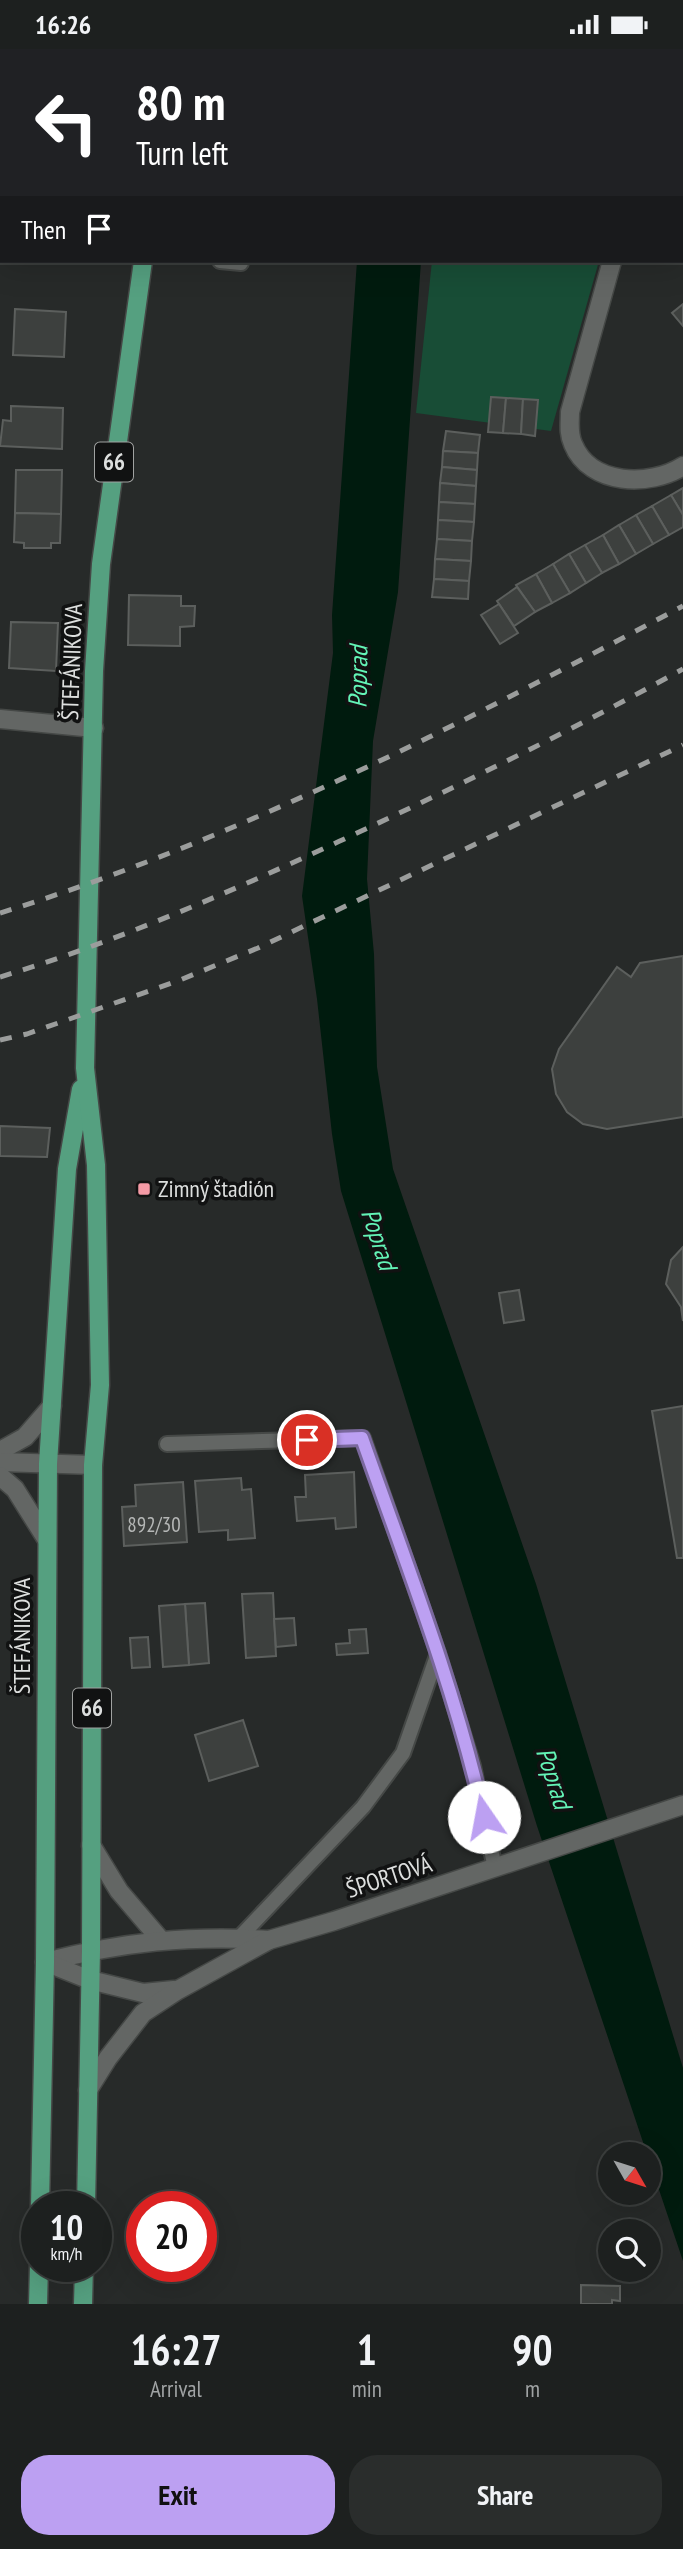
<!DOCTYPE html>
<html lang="en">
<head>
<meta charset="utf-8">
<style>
	:root { --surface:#1d201f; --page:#2a2d2c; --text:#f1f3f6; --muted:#a0a3a4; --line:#3b3e3d; --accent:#bca0f2 }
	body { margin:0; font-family:"PT Sans Narrow",sans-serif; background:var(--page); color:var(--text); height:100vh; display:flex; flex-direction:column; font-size:26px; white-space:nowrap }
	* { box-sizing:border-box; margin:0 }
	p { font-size:23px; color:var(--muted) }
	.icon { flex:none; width:38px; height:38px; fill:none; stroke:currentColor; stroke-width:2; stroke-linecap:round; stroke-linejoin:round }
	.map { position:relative; height:2255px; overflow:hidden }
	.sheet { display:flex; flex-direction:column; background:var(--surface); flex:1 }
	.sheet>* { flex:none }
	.banner { position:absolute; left:0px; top:0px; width:684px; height:214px; box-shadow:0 7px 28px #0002,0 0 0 2px var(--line); background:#202124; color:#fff; overflow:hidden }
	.needle { width:46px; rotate:129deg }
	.buttons { position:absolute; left:598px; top:2093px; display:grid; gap:14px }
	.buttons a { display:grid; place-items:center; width:63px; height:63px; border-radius:50%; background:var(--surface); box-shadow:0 7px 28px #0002,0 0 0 2px var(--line); font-size:35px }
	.speed { position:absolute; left:21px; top:2142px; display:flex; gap:14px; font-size:35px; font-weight:700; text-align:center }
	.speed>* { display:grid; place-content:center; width:91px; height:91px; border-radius:50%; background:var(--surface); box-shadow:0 7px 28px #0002,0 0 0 2px var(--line); line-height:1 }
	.speed small { font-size:18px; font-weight:400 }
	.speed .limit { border:10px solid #d22; background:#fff; color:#111 }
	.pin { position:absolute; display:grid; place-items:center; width:60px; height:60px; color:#fff; margin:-30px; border:4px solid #fff; border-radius:50%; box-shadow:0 2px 7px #0007 }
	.me { position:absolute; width:77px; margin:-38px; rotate:348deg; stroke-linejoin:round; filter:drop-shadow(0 0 5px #0008) }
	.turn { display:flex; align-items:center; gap:24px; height:147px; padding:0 21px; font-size:32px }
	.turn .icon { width:91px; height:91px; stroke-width:2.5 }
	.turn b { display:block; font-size:49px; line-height:60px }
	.then { display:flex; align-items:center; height:66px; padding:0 21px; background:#0003; gap:14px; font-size:26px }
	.eta { display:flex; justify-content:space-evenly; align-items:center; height:119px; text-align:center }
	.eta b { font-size:42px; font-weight:700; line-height:49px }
	.button { display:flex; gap:14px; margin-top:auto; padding:14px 21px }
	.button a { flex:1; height:80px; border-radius:28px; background:var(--accent); color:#111; font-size:28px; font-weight:700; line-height:80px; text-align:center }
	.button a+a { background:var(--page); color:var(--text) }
	.status { display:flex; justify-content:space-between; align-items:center; height:49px; padding:0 35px; background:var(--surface); direction:ltr }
	.status svg { height:19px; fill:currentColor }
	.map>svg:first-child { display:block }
	.green { fill:#184d36 }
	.water { fill:#001b0e }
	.building { fill:#3d403e; stroke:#5c5f5d; stroke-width:2 }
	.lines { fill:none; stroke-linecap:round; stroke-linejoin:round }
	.service-casing { stroke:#454846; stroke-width:18 }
	.minor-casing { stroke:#454846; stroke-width:21 }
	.tertiary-casing { stroke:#454846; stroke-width:21 }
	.primary-casing { stroke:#454846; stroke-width:21 }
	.service { stroke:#636664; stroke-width:14 }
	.minor { stroke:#636664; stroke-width:18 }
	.tertiary { stroke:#636664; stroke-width:18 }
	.primary { stroke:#55a080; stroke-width:18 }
	.rail { stroke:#9b9d9c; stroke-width:5; stroke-dasharray:12 12; stroke-linecap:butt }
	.route-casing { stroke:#7a689d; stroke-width:18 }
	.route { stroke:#bca0f2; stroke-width:12 }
	.poi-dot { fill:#f49aa5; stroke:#111212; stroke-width:2.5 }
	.labels { text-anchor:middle; stroke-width:7; stroke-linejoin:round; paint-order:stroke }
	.number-label { font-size:21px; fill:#b5b7b6 }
	.shield { fill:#111212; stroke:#a0a2a1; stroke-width:2 }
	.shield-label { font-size:23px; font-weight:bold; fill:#dddfde }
	.street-label { font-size:24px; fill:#dddfde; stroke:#111212 }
	.poi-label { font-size:24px; fill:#dddfde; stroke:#111212; text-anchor:start }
	.water-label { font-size:26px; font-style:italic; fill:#63f3b6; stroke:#111212 }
</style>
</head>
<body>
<div class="status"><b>16:26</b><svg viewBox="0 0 49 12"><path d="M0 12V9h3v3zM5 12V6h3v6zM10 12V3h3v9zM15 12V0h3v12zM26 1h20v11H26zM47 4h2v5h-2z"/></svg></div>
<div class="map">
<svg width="683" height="2255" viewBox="0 0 683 2255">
	<rect width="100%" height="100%" fill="#272a29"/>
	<g class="green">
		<polygon points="454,0 660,0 454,2"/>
		<polygon points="432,212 599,212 551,382 416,364"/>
	</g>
	<polygon class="water" points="357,212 421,212 398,543 373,692 367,830 374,905 377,1018 393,1120 536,1535 683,2019 683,2212 649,2111 649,2105 647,2105 537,1777 341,1142 332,1085 317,950 302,847 333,604 332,566"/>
	<g class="building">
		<polygon points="0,0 70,0 2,2 2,29"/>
		<polygon points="0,86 2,87 2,167 0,166"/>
		<polygon points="683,255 683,277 672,264"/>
		<polygon points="15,260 66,263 64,308 13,306"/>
		<polygon points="491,348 506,349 503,384 488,383"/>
		<polygon points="506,349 523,350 521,385 503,384"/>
		<polygon points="523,350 538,351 535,387 521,385"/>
		<polygon points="11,357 63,359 62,400 0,397 3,371 11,372"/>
		<polygon points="446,382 480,386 478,404 443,402"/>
		<polygon points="443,402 478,404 477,421 442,418"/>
		<polygon points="442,418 477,421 476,437 440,434"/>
		<polygon points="16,421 62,421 61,465 15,464"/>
		<polygon points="440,434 476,437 475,455 439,453"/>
		<polygon points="683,439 683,466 671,446"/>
		<polygon points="671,446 683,466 683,478 669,486 652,457"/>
		<polygon points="439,453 475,455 474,473 438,471"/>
		<polygon points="652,457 669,486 653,495 636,466"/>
		<polygon points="15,464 61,465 60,494 51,494 51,499 24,499 24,494 14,493"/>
		<polygon points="636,466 653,495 636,505 619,476"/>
		<polygon points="438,471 474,473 472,492 437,490"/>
		<polygon points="619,476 636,505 619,515 603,486"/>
		<polygon points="603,486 619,515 602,524 585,496"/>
		<polygon points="437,490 472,492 471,512 435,510"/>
		<polygon points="585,496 602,524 586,534 569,505"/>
		<polygon points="569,505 586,534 570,544 553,515"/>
		<polygon points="435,510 471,512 469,532 434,530"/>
		<polygon points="553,515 570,544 552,554 536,525"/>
		<polygon points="536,525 552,554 535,563 516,536"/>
		<polygon points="434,530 469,532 468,550 432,548"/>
		<polygon points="517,538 535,563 514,577 497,552"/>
		<polygon points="129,546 181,547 181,557 195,557 194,577 180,578 180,597 128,596"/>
		<polygon points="499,555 518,584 500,595 481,566"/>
		<polygon points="11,573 58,574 56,622 9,619"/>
		<polygon points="683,907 683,1068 607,1080 583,1075 567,1063 556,1045 552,1020 559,1000 617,918 631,928 640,914"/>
		<polygon points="0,1077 50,1079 47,1108 0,1107"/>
		<polygon points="683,1198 683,1272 681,1258 666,1235 671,1211"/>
		<polygon points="519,1241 524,1271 504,1274 499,1244"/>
		<polygon points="683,1357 683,1509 677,1509 652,1362"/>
		<polygon points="354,1423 356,1478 336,1480 335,1469 297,1472 295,1448 306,1448 305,1426"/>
		<polygon points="241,1429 242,1441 251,1440 255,1489 228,1491 228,1481 199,1483 195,1432"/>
		<polygon points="183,1433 187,1493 124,1497 122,1458 136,1457 135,1436"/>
		<polygon points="273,1544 276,1607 246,1609 242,1545"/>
		<polygon points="205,1554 209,1614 189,1616 185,1555"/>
		<polygon points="185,1555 189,1616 163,1618 159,1557"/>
		<polygon points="294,1569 296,1596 276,1598 274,1570"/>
		<polygon points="366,1580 368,1604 337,1606 336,1595 350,1594 349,1581"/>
		<polygon points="148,1588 150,1618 132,1619 130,1589"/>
		<polygon points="243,1671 258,1717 209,1732 195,1686"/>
		<polygon points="581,2236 620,2237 620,2252 612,2251 612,2255 581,2255"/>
	</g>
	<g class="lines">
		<defs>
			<g id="service">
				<polyline points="0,196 2,196"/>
				<polyline points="220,212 241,214"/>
				<polyline points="167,1395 363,1389 438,1604 473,1717 495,1819"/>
				<polyline points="239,1889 363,1758 403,1704 438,1604"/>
			</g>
			<g id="minor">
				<polyline points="670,2 671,0"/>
				<path d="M 612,212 L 570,363 C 570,374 568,384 573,395 C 590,437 650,438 683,417"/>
				<polyline points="0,670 94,679"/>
				<polyline points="91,1796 119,1842 160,1890"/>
				<path d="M 45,1913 C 122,1893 189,1886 269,1891"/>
				<polyline points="45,1913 90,1931 143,1944 174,1941"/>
				<polyline points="88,2041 108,2009 143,1964 178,1941 269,1891 334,1872 683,1756"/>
			</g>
			<g id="tertiary">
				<polyline points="0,1402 25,1388 52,1357"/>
				<polyline points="0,1413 93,1416"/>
				<polyline points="0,1427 15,1440 47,1491"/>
			</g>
			<g id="primary">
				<polyline points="189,2 190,0"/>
				<polyline points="40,2158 45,1913 48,1415 67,1120 81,1040"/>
				<polyline points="86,2158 91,1901 93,1416 100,1336 96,1116 85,1019 94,622 101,515 143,212"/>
				<polyline points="38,2255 39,2217"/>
				<polyline points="83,2255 84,2217"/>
			</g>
		</defs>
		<use href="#service" class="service-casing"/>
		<use href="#minor" class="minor-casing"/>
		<use href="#tertiary" class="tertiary-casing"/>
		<use href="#primary" class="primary-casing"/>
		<use href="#service" class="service"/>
		<use href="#minor" class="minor"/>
		<use href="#tertiary" class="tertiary"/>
		<use href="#primary" class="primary"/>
		<g class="rail">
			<path d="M 0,864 C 239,790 463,674 683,557"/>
			<path d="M 0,928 C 122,891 239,839 355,785 C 466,733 576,679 683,620"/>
			<polyline points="0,991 27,985 180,931 258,899 683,696"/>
		</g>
	</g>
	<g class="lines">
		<defs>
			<path id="route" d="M 307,1391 L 362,1389 C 406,1514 455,1639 484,1768"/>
		</defs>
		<use href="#route" class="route-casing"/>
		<use href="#route" class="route"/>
	</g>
	<rect class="poi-dot" x="137" y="1133" width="14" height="14" rx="3.5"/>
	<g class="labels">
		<g class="number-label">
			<text x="154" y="1483">892/30</text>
		</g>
		<g class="shield">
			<rect x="95" y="393.5" width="38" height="39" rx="5"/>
			<rect x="73" y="1639.5" width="38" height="39" rx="5"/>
		</g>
		<g class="shield-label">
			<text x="114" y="421">66</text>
			<text x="92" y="1667">66</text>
		</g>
		<g class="street-label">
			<text transform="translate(72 613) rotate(-88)" y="8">ŠTEFÁNIKOVA</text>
			<text transform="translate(22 1587) rotate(-90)" y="8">ŠTEFÁNIKOVA</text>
			<text transform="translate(389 1828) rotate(-18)" y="8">ŠPORTOVÁ</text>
		</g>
		<g class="poi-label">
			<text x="158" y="1148">Zimný štadión</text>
		</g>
		<g class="water-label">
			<text transform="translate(358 628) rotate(-89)" y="9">Poprad</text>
			<text transform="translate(379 1190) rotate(72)" y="9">Poprad</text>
			<text transform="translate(554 1729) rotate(72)" y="9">Poprad</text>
		</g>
	</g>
</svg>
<div class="buttons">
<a><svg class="needle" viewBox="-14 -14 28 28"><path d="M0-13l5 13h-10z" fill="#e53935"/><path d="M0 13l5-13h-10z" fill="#a0a3a4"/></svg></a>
<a><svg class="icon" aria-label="search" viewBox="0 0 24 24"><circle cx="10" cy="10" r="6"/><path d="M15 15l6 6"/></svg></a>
</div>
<div class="speed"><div>10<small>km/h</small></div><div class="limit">20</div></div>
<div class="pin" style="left:307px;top:1391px;background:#d93025"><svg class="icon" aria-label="arrive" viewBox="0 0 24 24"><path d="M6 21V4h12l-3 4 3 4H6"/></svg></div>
<svg class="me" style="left:484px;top:1768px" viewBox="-20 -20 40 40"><circle r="19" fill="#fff"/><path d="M0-13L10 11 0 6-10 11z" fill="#bca0f2"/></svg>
<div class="banner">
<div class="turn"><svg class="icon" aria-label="left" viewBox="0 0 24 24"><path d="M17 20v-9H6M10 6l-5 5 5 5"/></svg><div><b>80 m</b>Turn left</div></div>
<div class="then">Then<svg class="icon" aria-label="arrive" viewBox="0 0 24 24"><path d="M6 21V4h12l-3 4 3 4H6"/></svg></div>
</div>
</div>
<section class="sheet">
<div class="eta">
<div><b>16:27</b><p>Arrival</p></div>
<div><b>1</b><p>min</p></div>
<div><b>90</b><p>m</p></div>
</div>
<div class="button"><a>Exit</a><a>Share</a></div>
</section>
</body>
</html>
